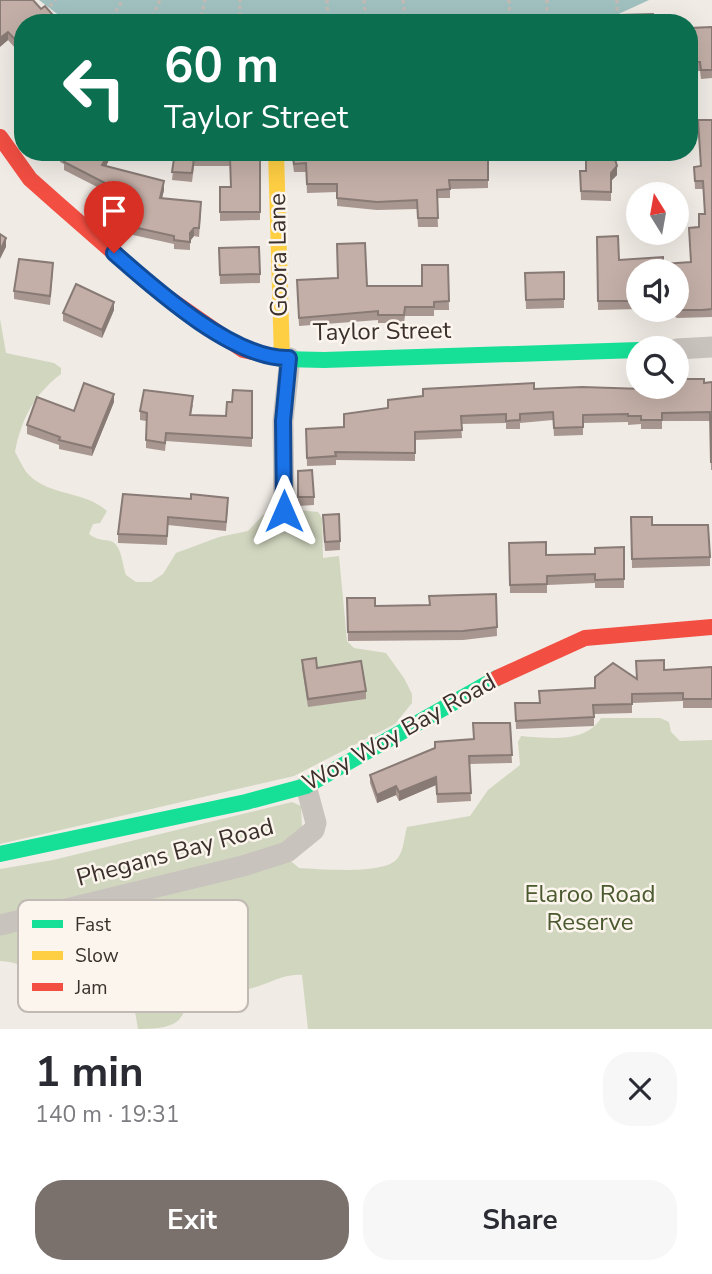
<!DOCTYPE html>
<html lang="en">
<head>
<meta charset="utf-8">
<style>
	:root { --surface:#fff; --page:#f7f7f7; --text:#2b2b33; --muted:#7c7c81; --accent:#7a716c }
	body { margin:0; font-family:"Nunito Sans",sans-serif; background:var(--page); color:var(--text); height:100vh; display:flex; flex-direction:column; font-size:26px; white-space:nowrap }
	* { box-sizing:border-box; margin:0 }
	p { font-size:23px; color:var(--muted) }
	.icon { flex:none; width:38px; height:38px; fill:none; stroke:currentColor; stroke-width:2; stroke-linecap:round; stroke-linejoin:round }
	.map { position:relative; height:1029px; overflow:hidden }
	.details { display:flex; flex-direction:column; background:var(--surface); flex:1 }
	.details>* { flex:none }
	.hud { position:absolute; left:14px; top:14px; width:684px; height:147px; border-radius:28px; box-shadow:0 7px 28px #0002; background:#0b6e4f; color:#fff; overflow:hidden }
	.needle { width:46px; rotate:349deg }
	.fabs { position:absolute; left:626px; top:182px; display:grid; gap:14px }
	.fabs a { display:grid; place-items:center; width:63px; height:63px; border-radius:50%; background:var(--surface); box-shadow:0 7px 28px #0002; font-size:35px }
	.pin { position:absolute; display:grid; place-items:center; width:60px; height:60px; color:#fff; margin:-72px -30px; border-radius:50% 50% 50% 0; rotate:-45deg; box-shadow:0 0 7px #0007 }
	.pin .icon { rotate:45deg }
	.me { position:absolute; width:77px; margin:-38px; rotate:0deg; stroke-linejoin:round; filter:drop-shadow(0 0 5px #0008) }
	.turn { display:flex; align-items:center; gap:24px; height:147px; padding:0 35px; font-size:32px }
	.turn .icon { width:91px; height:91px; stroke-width:2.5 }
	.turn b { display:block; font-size:49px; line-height:60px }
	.round { display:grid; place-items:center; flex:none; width:74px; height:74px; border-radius:28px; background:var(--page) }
	.headline { display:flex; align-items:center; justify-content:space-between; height:119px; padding:0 35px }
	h1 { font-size:42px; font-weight:700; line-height:52px }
	.cta { display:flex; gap:14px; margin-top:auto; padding:14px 35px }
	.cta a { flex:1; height:80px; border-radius:28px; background:var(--accent); color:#fff; font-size:28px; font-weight:700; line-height:80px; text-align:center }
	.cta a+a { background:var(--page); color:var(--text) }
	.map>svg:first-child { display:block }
	.green { fill:#d1d6bf }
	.water { fill:#a1c2c1 }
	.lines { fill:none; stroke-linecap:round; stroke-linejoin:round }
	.path { stroke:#c2bbb6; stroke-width:3.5; stroke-dasharray:3.5 3.5; stroke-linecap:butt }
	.street { stroke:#c9c3be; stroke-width:21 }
	.fast { stroke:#16e098; stroke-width:16 }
	.slow { stroke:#ffcf43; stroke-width:16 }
	.jam { stroke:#f24e42; stroke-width:16 }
	.wall { fill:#a89690 }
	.shaded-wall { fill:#887a75 }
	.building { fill:#c3afa7; stroke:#887a75; stroke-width:2 }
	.route-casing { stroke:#114b97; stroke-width:18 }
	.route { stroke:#1a73e8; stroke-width:12 }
	.labels { text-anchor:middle; stroke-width:5; stroke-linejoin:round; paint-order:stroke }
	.street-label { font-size:24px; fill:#3b302b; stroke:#fbf5ee }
	.park-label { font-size:24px; fill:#4a5a2e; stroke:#fbf5ee }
	.key { fill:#fbf5ee; stroke:#c1bab4; stroke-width:2 }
	.key-label { font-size:19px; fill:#3b302b }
</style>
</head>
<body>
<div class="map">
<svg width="712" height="1029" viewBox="0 0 712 1029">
	<rect width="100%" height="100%" fill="#f0ebe5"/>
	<g class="green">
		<path d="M 0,319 L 6,353 L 54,363 L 61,368 L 61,374 C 34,394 21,420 15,452 C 19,459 24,471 30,476 C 51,496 85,491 107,511 L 100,523 L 93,524 L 89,534 C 97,540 100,539 110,541 C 122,544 122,564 126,575 L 136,582 L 151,582 L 163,574 L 176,553 L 219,537 L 248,531 L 263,515 L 296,510 L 318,512 L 322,518 L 323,558 L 339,556 L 347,641 L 354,648 L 386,653 L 404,678 L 412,694 L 412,703 L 395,724 L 294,776 L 0,844 Z"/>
		<path d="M 601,718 L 660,718 L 669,722 L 671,732 L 680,741 L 712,740 L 712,1029 L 308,1029 L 302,975 C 282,973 267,986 247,989 L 235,980 L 201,975 C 177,1012 195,1029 138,1029 L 130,982 L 123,974 C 94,967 70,986 42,981 C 24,977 34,963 0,961 L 0,932 L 272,862 L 292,862 L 299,868 C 319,869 384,875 397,859 C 404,851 404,837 407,827 L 470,816 L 488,790 L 520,765 L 518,742 L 521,736 C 547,738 585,744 601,718 Z"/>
		<polygon points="292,802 301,806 302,827 280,847 0,918 0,869 53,860"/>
	</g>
	<polygon class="water" points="39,0 649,0 599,23 69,23"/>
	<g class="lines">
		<g class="path">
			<polyline points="327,0 328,23"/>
			<polyline points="364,0 366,23"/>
			<polyline points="403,0 406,23"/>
			<polyline points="509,0 510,23"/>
			<polyline points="547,0 547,23"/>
			<polyline points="617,0 617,18"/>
			<polyline points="45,11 56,0"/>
			<polyline points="108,23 123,0"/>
			<polyline points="150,23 160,0"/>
			<polyline points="200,23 205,0"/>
			<polyline points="239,23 240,0"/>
		</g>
		<g class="street">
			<polyline points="677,349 712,347"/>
			<polyline points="284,511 283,421 290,358"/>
			<polyline points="0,925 243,866 287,852 314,830 316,823 306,786"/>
		</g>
		<g class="fast">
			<polyline points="257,353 282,359 324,360 639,350"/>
			<polyline points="0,854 246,802 306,786 497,678"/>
		</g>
		<polyline class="slow" points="276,152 282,359"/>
		<g class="jam">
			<polyline points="0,137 30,179 57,203 154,288 243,350 257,353"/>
			<polyline points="497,678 585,638 712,627"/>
		</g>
	</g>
	<g class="wall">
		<polygon points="0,0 23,23 23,57 8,40 0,46"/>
		<polygon points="712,27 712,78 701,79 700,71 690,71 690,28"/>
		<polygon points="712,120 712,317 677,318 667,310 677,310 639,271 639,309 598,310 597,237 619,260 663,264 691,262 699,227 705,214 703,189 695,189 694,167 700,166"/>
		<polygon points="61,152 113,152 106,166 164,190 162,198 201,211 199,237 194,236 190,241 190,250 174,249 174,244 133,235 133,228 111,223 112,210 106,208 106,200 107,192 64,170 64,164 60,162"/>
		<polygon points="175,152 260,152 260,220 220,221 220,187 230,187 230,166 194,166 192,182 172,180"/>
		<polygon points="291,152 488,152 488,188 450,189 450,198 437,198 438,227 418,227 417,209 377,210 337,206 337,192 307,193 306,172 294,172"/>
		<polygon points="580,171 617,175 611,181 611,201 581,200"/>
		<polygon points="219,248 260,274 260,283 220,284"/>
		<polygon points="448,265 449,310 434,310 434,316 405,316 404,323 378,323 378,320 299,326 297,280 367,286 422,286"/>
		<polygon points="53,271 50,305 14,299 14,291"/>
		<polygon points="564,272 564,308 526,309 525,273"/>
		<polygon points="114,310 102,338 63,321 63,313"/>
		<polygon points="712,382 712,470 711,470 710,421 662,421 662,429 641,429 641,424 628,425 628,422 583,423 583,435 554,436 553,420 520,423 520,429 506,429 506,423 461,424 462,438 415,440 415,461 336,460 336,465 307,466 306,429 344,427 534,389 674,390 704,383"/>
		<polygon points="252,391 252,447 166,441 165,451 146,448 146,421 140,420 140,411 193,405 191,415 226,416 232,402"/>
		<polygon points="114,402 92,456 59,449 59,445 27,434 27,425 74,411"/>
		<polygon points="298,471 314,497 314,505 298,506"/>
		<polygon points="191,499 228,506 226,531 168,525 167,545 118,543 118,534"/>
		<polygon points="631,517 652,525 710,557 710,566 632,568"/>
		<polygon points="323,523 340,541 340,550 325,551"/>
		<polygon points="509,543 546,555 595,554 624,547 624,588 595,588 595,583 547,585 547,593 510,593"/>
		<polygon points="496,594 497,636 463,640 348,641 347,598 375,606 429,605"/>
		<polygon points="302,660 366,691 366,699 308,707 302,668"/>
		<polygon points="712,667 712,708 683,708 683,701 632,703 632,713 594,714 594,726 516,729 515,703 539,703 636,678 664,670"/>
		<polygon points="510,723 512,763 469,764 471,801 437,803 436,785 399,801 396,795 377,803 370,783 370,775 474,740"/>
	</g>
	<g class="shaded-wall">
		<polygon points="8,32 8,40 0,47 0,38"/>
		<polygon points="109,152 113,152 102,174 102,165"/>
		<polygon points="617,166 617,175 611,181 611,173"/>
		<polygon points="164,181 164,190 160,207 160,198"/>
		<polygon points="194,228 194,236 190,241 190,233"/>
		<polygon points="6,238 6,247 0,259 0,251"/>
		<polygon points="114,302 114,310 102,338 102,330"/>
		<polygon points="114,394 114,402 92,456 92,448"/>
		<polygon points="436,777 436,785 399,801 399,792"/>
		<polygon points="396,786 396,795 377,803 377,795"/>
	</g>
	<g class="building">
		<polygon points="0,0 33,0 41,9 45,6 60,23 23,23 23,48 8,32 0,38"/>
		<polygon points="653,14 654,23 619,23 619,15"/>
		<polygon points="712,27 712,70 701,70 700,62 690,62 690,28"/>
		<polygon points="698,120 712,120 712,309 702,310 677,310 677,271 639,271 639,301 598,301 597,237 618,236 619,260 663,257 663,264 691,262 689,228 699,227 699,214 705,214 703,181 695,181 694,167 701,166"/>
		<polygon points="61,152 109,152 102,165 164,181 160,198 201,202 199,228 194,228 190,233 190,242 174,240 174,236 133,227 134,220 111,214 114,203 106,200 109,185 64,162 66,156 60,153"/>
		<polygon points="175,152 260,152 260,212 220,212 220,187 231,187 230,158 194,158 192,173 172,172"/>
		<polygon points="293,152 488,152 488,180 449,180 450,189 437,190 438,218 418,218 417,200 377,202 337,198 337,184 307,184 306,163 294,164"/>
		<polygon points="586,152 613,152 617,166 611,173 611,192 581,191 580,171 586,171"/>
		<polygon points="0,234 6,238 0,251"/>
		<polygon points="365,243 367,286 422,286 422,265 448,265 449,301 434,302 434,307 405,307 404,315 378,315 378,311 299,318 297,280 338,278 337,244"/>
		<polygon points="259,247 260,274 220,275 219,248"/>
		<polygon points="19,259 53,263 50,296 14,291"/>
		<polygon points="564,272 564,299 526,300 525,273"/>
		<polygon points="76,284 114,302 102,330 63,313"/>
		<polygon points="677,379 704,379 704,383 712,382 712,462 711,462 710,412 662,413 662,420 641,420 641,416 628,416 628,414 583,415 583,427 554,428 553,412 520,414 520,420 506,421 506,414 461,416 462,430 415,432 415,453 335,452 336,456 307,458 306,429 344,427 344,414 388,408 388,400 423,396 423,389 534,383 534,389 582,387 674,390 674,387 677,387"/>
		<polygon points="84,383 114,394 92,448 59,440 60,437 27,425 37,397 74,411"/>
		<polygon points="144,390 193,396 190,415 226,416 227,402 232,402 233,390 252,391 252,438 166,433 165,443 146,440 147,413 140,411"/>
		<polygon points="312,470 314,497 298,497 298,471"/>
		<polygon points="123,494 191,499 191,494 228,498 226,522 168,517 167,536 118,534"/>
		<polygon points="339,514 340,541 325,542 323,515"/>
		<polygon points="631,517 652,517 652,525 708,525 710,557 632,559"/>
		<polygon points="546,542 546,555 595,554 595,548 624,547 624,579 595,580 595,574 547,576 547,584 510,585 509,543"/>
		<polygon points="496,594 497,627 463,631 348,632 347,598 375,598 375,606 430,605 429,596"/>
		<polygon points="316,658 317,668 361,661 366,691 308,699 302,660"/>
		<polygon points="664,660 664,670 712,667 712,699 683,699 683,693 632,694 632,704 593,705 594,717 516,721 515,703 540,703 539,691 595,688 595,677 613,663 637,679 636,661"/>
		<polygon points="473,723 510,723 512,755 469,756 471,793 437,794 436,777 399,792 396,786 377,795 370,775 435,748 435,742 474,739"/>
	</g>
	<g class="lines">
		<defs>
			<path id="route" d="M 114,253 C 155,289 234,360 289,358 L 283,421 L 284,511"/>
		</defs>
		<use href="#route" class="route-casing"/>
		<use href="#route" class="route"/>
	</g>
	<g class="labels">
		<g class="street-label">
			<text transform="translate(278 255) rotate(-91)" y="8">Goora Lane</text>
			<text transform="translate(382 331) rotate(-1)" y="8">Taylor Street</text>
			<text transform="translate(399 732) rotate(-29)" y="8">Woy Woy Bay Road</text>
			<text transform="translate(175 852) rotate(-15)" y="8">Phegans Bay Road</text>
		</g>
		<g class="park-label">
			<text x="590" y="902">Elaroo Road<tspan x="590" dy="28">Reserve</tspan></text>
		</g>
	</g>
	<rect x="18" y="900" width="230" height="112" rx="10" class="key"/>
	<rect x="32" y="920" width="31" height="8" fill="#16e098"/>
	<rect x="32" y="951" width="31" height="9" fill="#ffcf43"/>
	<rect x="32" y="983" width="31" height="8" fill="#f24e42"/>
	<g class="key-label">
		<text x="75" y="931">Fast</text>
		<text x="75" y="962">Slow</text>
		<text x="75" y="994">Jam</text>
	</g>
</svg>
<div class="fabs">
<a><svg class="needle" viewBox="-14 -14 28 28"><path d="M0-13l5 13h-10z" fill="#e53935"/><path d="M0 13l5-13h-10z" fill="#7c7c81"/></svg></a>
<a><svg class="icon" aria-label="sound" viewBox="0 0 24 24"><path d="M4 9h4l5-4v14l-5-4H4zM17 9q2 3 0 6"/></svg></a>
<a><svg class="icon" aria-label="search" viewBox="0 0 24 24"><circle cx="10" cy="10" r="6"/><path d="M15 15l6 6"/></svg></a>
</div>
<div class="pin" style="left:114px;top:253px;background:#d93025"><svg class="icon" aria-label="arrive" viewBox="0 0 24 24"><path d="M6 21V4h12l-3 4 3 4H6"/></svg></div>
<svg class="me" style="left:284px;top:511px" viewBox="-20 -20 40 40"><path d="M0-17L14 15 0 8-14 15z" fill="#1a73e8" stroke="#fff" stroke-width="4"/></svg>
<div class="hud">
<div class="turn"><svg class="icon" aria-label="left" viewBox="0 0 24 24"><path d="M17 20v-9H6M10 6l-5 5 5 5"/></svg><div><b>60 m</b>Taylor Street</div></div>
</div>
</div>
<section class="details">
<div class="headline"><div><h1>1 min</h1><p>140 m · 19:31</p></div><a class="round"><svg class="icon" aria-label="close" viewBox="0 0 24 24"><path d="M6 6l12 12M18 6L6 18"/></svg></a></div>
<div class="cta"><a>Exit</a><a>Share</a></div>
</section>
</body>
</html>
